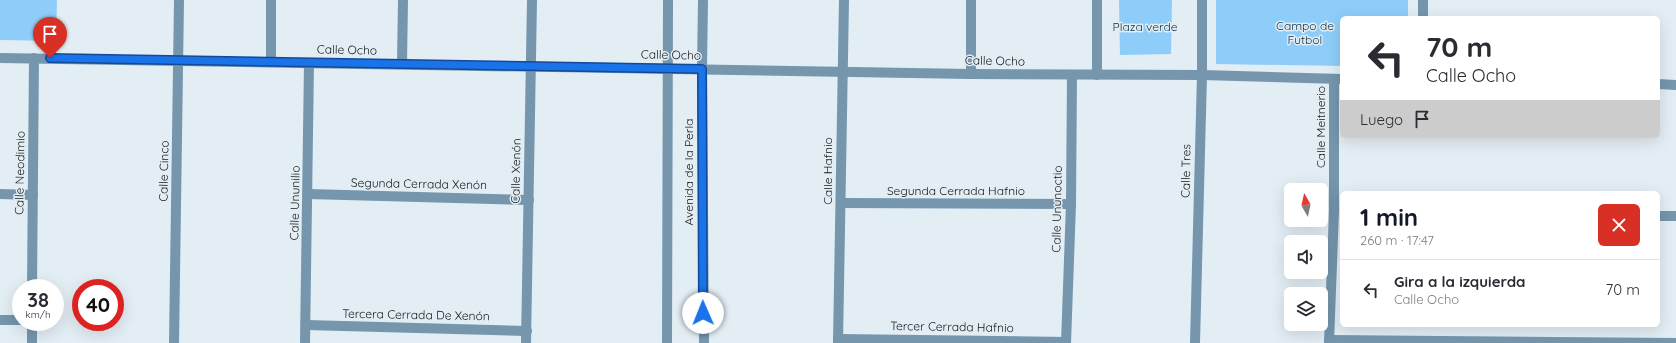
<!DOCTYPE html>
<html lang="es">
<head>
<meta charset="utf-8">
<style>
	:root { --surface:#fff; --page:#f7f7f7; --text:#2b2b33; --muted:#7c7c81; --line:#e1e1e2; --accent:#111827 }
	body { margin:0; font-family:Quicksand,sans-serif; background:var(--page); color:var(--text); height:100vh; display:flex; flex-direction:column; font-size:15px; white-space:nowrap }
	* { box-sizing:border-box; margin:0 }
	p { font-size:13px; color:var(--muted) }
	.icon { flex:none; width:22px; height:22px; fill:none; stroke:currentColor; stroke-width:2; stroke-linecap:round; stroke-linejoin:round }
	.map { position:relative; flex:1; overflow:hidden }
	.side { position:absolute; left:1340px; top:191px; width:320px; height:136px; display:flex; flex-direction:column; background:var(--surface); border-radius:6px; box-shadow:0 4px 16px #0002 }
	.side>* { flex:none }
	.guide { position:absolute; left:1340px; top:16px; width:320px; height:122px; border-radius:6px; box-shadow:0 4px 16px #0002; background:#fff; color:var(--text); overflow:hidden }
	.needle { width:26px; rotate:351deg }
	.fabs { position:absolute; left:1284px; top:183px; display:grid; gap:8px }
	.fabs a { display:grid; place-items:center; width:44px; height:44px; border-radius:6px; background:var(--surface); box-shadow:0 4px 16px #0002; font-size:20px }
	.speed { position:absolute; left:12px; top:279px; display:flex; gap:8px; font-size:20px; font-weight:700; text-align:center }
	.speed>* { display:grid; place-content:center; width:52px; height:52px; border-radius:50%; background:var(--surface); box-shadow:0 4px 16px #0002; line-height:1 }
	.speed small { font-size:10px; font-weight:400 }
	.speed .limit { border:6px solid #d22; background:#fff; color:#111 }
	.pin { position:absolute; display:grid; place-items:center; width:34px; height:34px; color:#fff; margin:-41px -17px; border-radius:50% 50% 50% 0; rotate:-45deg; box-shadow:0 0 4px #0007 }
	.pin .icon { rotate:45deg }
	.me { position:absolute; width:44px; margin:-22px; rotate:359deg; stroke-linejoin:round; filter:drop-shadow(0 0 3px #0008) }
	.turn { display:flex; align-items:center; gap:14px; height:84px; padding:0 20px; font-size:18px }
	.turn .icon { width:52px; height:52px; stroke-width:2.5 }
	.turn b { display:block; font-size:28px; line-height:34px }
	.then { display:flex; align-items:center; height:38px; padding:0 20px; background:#0003; gap:8px; font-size:15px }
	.round { display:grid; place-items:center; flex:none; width:42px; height:42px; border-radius:6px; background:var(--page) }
	.head { display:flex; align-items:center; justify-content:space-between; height:68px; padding:0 20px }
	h1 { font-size:24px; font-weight:700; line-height:30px; color:var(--accent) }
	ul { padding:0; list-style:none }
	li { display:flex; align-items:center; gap:12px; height:60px; padding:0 20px; border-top:1px solid var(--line) }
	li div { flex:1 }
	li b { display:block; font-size:15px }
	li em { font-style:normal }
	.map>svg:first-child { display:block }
	.green { fill:#8ecdf9 }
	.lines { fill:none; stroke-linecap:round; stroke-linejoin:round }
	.minor { stroke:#7596ad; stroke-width:10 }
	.route-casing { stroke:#114b97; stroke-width:10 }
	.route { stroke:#1a73e8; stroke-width:7 }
	.labels { text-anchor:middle; stroke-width:3; stroke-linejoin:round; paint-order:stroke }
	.park-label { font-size:12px; fill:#082d43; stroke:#e3edf4 }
	.street-label { font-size:12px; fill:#121618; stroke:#e3edf4 }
</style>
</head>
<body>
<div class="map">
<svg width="1676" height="343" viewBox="0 0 1676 343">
	<rect width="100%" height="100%" fill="#e3edf4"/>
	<g class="green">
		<polygon points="0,0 57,0 56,41 0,40"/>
		<polygon points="1119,0 1172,0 1171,54 1120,55"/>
		<polygon points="1216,0 1408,0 1408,18 1342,18 1342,66 1216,64"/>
	</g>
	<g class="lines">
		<g class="minor">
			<polyline points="703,0 702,69 704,343"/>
			<polyline points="1423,18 1423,0"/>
			<polyline points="0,58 971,74 1202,75 1342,79"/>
			<polyline points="271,62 271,0"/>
			<polyline points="402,64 403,0"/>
			<polyline points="971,74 971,0"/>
			<polyline points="1097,75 1097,0"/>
			<polyline points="1658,84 1676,85"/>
			<polyline points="0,194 33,195"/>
			<polyline points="308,194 529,200"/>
			<polyline points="841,203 1071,204"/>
			<polyline points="1658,216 1676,216"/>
			<polyline points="32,288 34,58"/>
			<polyline points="0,320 21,320"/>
			<polyline points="306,325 527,331"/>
			<polyline points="838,339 1066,342"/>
			<polyline points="1329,340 1676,343"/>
			<polyline points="32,343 32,322"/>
			<polyline points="174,343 179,0"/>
			<polyline points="305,343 309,63"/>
			<polyline points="526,343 532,0"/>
			<polyline points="667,343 668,0"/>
			<polyline points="838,343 844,0"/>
			<polyline points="1066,343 1071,204 1072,75"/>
			<polyline points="1195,343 1202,75 1202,0"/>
			<polyline points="1329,343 1334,211 1334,79"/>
		</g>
	</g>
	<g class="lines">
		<defs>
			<polyline id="route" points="50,58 702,69 703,313"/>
		</defs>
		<use href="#route" class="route-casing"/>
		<use href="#route" class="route"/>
	</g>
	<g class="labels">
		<g class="park-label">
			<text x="1305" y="30">Campo de<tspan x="1305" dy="14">Futbol</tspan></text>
			<text x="1145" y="31">Plaza verde</text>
		</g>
		<g class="street-label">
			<text transform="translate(347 50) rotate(1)" y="4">Calle Ocho</text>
			<text transform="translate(671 55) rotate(1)" y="4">Calle Ocho</text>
			<text transform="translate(995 61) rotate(1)" y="4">Calle Ocho</text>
			<text transform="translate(1321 127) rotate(-90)" y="4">Calle Meitnerio</text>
			<text transform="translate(164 171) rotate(-89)" y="4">Calle Cinco</text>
			<text transform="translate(516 171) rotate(-89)" y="4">Calle Xenón</text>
			<text transform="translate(828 171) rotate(-90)" y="4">Calle Hafnio</text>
			<text transform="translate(1186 171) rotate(-89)" y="4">Calle Tres</text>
			<text transform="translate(689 172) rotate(-90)" y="4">Avenida de la Perla</text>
			<text transform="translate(20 173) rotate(-89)" y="4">Calle Neodimio</text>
			<text transform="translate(419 184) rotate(1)" y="4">Segunda Cerrada Xenón</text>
			<text x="956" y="195">Segunda Cerrada Hafnio</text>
			<text transform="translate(295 203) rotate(-89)" y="4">Calle Ununilio</text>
			<text transform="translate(1057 209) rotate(-89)" y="4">Calle Ununoctio</text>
			<text transform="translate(416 315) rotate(1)" y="4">Tercera Cerrada De Xenón</text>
			<text transform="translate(952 327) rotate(1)" y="4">Tercer Cerrada Hafnio</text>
		</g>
	</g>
</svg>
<div class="fabs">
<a><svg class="needle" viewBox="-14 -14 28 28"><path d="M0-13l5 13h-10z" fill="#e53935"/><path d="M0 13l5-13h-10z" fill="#7c7c81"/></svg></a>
<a><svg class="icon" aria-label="sound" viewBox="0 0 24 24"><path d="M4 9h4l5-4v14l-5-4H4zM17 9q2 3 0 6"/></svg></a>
<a><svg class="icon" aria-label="layers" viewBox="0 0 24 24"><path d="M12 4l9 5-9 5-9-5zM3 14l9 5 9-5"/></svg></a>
</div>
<div class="speed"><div>38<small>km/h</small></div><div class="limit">40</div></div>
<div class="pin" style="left:50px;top:58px;background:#d93025"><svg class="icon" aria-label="arrive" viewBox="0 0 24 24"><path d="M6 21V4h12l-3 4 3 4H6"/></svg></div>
<svg class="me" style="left:703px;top:313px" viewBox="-20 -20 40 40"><circle r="19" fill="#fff"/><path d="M0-13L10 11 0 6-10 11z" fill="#1a73e8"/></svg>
<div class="guide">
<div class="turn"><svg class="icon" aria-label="left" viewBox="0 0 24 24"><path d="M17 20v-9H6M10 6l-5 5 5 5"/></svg><div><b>70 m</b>Calle Ocho</div></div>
<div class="then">Luego<svg class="icon" aria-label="arrive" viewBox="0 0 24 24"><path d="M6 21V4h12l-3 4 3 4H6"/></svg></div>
</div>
<section class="side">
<div class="head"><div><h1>1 min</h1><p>260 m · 17:47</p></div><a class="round" style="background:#d93025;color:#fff"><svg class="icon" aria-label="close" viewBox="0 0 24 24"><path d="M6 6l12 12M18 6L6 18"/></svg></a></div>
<ul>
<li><svg class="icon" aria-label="left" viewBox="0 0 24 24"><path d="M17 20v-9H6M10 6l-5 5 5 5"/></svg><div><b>Gira a la izquierda</b><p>Calle Ocho</p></div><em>70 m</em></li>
</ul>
</section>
</div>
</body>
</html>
